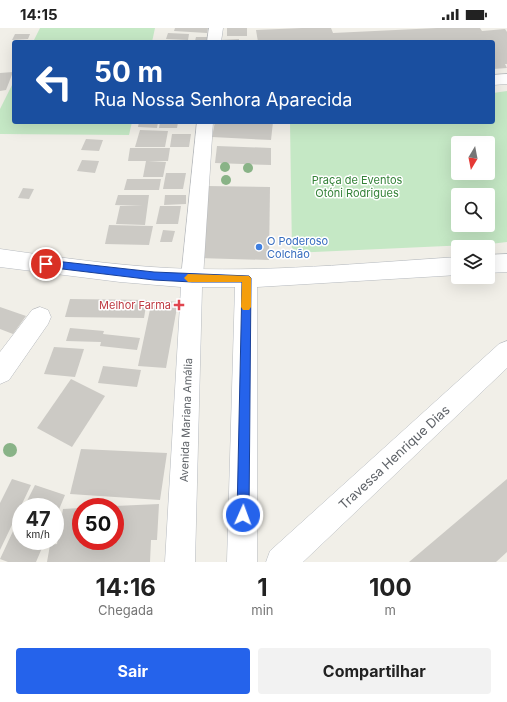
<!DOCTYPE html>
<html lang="pt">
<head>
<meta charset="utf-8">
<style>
	:root { --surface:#fff; --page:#f2f2f2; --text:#222; --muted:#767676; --accent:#2563eb }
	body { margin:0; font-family:Inter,sans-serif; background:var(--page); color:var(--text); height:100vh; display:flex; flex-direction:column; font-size:15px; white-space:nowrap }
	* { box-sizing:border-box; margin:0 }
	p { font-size:13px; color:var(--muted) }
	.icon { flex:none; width:22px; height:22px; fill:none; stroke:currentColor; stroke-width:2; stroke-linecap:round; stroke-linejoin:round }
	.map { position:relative; height:534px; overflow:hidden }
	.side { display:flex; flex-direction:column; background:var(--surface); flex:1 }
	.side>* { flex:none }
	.banner { position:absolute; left:12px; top:12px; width:483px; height:84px; border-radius:4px; box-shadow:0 4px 16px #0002; background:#1a4fa0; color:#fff; overflow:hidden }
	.needle { width:26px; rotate:190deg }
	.controls { position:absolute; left:451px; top:108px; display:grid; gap:8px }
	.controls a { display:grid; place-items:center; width:44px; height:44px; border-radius:4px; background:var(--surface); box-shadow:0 4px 16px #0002; font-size:20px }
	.speed { position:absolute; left:12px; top:470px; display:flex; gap:8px; font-size:20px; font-weight:700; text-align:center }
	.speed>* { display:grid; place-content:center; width:52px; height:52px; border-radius:50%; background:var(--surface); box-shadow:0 4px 16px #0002; line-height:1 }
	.speed small { font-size:10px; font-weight:400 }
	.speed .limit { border:6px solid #d22; background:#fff; color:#111 }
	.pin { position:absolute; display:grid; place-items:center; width:34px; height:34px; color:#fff; margin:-17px; border:2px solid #fff; border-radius:50%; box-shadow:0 1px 4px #0007 }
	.me { position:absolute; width:44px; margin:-22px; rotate:2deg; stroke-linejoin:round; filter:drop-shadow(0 0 3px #0008) }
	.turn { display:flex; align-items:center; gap:14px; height:84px; padding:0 16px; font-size:18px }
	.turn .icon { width:52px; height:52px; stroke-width:2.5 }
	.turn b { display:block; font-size:28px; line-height:34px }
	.eta { display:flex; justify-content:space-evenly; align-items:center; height:68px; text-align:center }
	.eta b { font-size:24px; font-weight:700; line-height:28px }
	.cta { display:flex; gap:8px; margin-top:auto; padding:8px 16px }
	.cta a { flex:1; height:46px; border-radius:4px; background:var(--accent); color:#fff; font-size:16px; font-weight:700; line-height:46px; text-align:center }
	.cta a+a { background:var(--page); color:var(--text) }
	.status { display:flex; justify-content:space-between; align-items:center; height:28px; padding:0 20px; background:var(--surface); direction:ltr }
	.status svg { height:11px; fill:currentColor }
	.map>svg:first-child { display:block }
	.green { fill:#c5e8c5; fill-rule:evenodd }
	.building { fill:#cccac5 }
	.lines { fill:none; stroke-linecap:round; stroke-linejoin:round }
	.street-casing { stroke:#b5b8bc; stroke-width:1 }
	.secondary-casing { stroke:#b6babf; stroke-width:1 }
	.street { fill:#fff; fill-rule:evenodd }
	.secondary { fill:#fff; fill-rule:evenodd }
	.tree { fill:#89b387 }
	.route { fill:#2563eb; stroke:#184099 }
	.slow { fill:#f59e0b }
	.shop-dot { fill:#3f7fe0; stroke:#fff; stroke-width:1.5 }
	.health-dot { fill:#e0444e; stroke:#fff; stroke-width:1.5 }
	.labels { text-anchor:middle; stroke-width:3; stroke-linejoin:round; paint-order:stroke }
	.park-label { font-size:11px; fill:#348238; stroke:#fff }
	.shop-label { font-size:11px; fill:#366cbe; stroke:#fff; text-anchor:start }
	.health-label { font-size:11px; fill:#be3a42; stroke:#fff; text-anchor:end }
	.street-label { font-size:11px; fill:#5f6368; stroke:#fff }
	.near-street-label { font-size:13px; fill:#5f6368; stroke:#fff }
</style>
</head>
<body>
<div class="status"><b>14:15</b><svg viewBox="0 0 49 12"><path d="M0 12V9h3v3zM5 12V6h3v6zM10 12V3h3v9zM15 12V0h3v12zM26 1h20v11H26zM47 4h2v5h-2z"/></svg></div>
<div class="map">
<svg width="507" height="534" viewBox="0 0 507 534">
	<rect width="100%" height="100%" fill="#f1efe8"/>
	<g class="green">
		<polygon points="40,0 155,0 152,14 33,14"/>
		<polygon points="14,53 14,94 132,94 129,107 0,106 0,81"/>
		<path d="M 507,63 L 507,214 L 490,216 L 292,225 L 290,94 L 493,94 L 493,65 ZM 458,115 L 488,115 L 488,145 L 458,145 ZM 458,167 L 488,167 L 488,197 L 458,197 Z"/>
	</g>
	<g class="building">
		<polygon points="175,0 208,0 207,5 174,3"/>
		<rect x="227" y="0" width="20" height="8"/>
		<polygon points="302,0 331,0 333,5 437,0 480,0 482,3 505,1 507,4 507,36 505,36 507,40 493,41 493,14 258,14 256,2"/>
		<polygon points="168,5 189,6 188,12 166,11"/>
		<polygon points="15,6 30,6 28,11 12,12"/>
		<polygon points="196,9 209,9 208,13 195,13"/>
		<polygon points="239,11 239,14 220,14 220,12"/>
		<polygon points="13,44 6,62 0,63 0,45"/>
		<polygon points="139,94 158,94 157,100 138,99"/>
		<polygon points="160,94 178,94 177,100 159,100"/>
		<polygon points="215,94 273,94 271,112 212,109"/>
		<polygon points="140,102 168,103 165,119 135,119"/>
		<polygon points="172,106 191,106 189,119 170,119"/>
		<polygon points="86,111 103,112 99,123 81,122"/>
		<polygon points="217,118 271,120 271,137 215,135"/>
		<polygon points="130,120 170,120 168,133 148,133 166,134 163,149 143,149 146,133 128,133"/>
		<polygon points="82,132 99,133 95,145 77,143"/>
		<polygon points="166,145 186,145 183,161 163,161"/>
		<polygon points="127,151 161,151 159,162 124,162"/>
		<polygon points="207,158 270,159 269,232 198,230"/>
		<polygon points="23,160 34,161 29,171 18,170"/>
		<polygon points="118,167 149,167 145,197 116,196 120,178 143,178 115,177"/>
		<polygon points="165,167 186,167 186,176 164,177"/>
		<polygon points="160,178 181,178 178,196 156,196"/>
		<polygon points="109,197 153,198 149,217 105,216"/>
		<polygon points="163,202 175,203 172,214 160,214"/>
		<polygon points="70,271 147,272 144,290 65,289"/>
		<polygon points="152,272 178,274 166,340 138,338"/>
		<polygon points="0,279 26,288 13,306 0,301"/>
		<polygon points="70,300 104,303 103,306 140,310 137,322 100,318 101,314 66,313"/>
		<polygon points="54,319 84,321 75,349 44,346"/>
		<polygon points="103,338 141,342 137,359 98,355"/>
		<polygon points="71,351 105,368 72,419 37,400"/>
		<polygon points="81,421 167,425 160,472 70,466"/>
		<polygon points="12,451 31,457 0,522 0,475"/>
		<polygon points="507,451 507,524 496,534 409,534"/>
		<polygon points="35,457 65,467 55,491 55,479 24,479"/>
		<polygon points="159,476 157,512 151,512 150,534 47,534 50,517 57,516 63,481 81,480 81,513 115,513 115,478"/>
		<polygon points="21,486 21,513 45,513 36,534 8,534 0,531"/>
	</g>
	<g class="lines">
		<defs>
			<g id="street">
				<polygon points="209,0 223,0 221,14 207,14"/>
				<polygon points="507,46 507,56 493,57 493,47"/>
				<polygon points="197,94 213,94 203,250 200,256 192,259 184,256 181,250"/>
				<polygon points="40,279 48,282 51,289 48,296 9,352 0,356 0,324 32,282"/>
			</g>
			<g id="secondary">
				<path d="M 0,221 C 56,229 112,237 168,240 C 265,245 362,235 458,229 L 458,247 L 257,259 L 257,534 L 227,534 L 235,259 L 202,259 L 195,534 L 165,534 L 181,259 L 120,254 L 0,239 Z"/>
				<polygon points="507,226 507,244 488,245 488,227"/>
				<polygon points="507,313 507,340 303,534 266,534 270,523 499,316"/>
			</g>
		</defs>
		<use href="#street" class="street-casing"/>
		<use href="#secondary" class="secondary-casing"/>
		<use href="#street" class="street"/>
		<use href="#secondary" class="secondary"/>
	</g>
	<g class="tree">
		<circle cx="225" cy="139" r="5"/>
		<circle cx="248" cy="140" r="5"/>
		<circle cx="226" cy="152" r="5"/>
		<circle cx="10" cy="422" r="7"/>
	</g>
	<polygon class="route" points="46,232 154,244 249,248 251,250 249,487 247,491 243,493 239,491 237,487 242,254 192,254 154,252 46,239 42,236"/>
	<polygon class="slow" points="188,246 249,248 251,250 251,279 249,282 243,282 241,279 242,254 188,254 184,250"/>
	<circle class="shop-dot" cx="259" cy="219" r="4"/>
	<path class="health-dot" d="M177 271h4v4h4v4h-4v4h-4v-4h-4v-4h4z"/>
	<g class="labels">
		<g class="park-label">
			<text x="357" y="156">Praça de Eventos<tspan x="357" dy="13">Otóni Rodrigues</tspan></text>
		</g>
		<g class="shop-label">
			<text x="267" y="217">O Poderoso<tspan x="267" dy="13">Colchão</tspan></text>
		</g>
		<g class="health-label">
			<text x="171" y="281">Melhor Farma</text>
		</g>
		<g class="street-label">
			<text transform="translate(186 392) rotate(-88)" y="4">Avenida Mariana Amália</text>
		</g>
		<g class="near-street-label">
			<text transform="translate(394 429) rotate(-43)" y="5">Travessa Henrique Dias</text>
		</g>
	</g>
</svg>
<div class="controls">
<a><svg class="needle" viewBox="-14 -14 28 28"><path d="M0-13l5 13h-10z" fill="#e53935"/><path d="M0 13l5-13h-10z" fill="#767676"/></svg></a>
<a><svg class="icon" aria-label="search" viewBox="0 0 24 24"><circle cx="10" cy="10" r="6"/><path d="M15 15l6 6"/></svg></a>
<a><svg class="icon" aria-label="layers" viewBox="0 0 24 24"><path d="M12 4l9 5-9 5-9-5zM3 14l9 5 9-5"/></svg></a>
</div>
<div class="speed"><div>47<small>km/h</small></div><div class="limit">50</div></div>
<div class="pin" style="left:46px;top:236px;background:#d93025"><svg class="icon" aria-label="arrive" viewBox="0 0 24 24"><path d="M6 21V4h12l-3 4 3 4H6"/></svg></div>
<svg class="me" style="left:243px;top:487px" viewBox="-20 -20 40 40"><circle r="17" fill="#2563eb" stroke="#fff" stroke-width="3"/><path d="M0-11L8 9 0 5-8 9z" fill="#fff"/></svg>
<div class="banner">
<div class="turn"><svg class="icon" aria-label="left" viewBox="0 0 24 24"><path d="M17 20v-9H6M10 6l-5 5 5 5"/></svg><div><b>50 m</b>Rua Nossa Senhora Aparecida</div></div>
</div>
</div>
<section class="side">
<div class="eta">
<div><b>14:16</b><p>Chegada</p></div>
<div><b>1</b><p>min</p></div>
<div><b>100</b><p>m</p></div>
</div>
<div class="cta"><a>Sair</a><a>Compartilhar</a></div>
</section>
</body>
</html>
